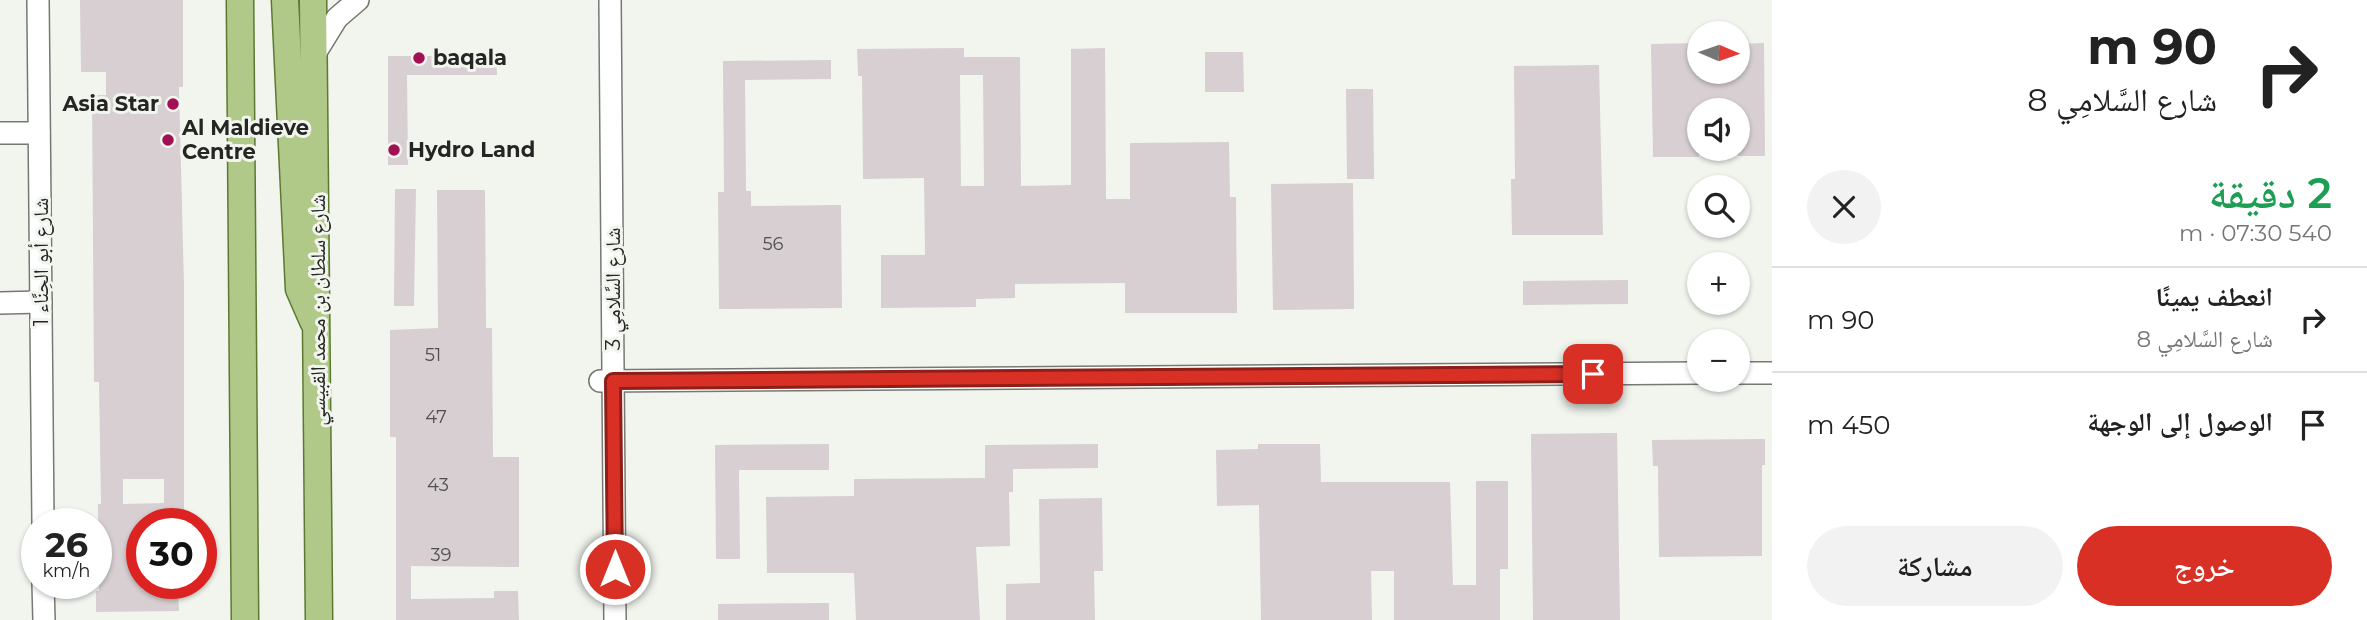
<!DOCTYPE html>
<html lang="ar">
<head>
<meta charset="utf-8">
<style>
	:root { --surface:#fff; --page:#f2f2f2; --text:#222; --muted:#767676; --line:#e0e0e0; --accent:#d93025 }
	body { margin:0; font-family:Montserrat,"Noto Naskh Arabic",sans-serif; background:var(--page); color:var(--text); direction:rtl; height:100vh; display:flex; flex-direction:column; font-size:26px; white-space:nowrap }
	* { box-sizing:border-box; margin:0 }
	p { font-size:23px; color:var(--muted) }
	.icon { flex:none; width:38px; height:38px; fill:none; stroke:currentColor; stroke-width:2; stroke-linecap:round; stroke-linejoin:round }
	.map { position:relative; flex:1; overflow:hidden; direction:ltr }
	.drawer { display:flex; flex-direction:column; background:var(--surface); width:595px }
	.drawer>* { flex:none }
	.top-card { background:#fff; color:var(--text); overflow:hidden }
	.needle { width:46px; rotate:92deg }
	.tools { position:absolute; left:1687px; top:21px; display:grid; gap:14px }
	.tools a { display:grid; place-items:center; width:63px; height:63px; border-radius:50%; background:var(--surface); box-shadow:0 2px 5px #0004; font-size:35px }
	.speed { position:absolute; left:21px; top:508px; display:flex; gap:14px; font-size:35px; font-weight:700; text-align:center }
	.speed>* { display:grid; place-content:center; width:91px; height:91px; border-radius:50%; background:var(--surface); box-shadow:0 2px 5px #0004; line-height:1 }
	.speed small { font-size:18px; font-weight:400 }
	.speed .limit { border:10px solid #d22; background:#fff; color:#111 }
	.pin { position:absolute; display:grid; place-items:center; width:60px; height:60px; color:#fff; margin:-30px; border-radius:14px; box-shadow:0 4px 10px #0006 }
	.me { position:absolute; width:77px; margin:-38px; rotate:0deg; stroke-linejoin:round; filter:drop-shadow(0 0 5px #0008) }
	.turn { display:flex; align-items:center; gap:24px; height:147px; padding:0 35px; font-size:32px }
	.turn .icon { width:91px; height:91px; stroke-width:2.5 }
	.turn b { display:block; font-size:49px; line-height:60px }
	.round { display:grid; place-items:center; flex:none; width:74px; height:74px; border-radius:37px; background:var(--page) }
	.overview { display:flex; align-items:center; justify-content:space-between; height:119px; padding:0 35px }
	h1 { font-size:42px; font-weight:600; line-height:52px; color:#1e9e55 }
	.cta { display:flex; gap:14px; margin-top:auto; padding:14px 35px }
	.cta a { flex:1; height:80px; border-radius:42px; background:var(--accent); color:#fff; font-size:28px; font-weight:600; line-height:80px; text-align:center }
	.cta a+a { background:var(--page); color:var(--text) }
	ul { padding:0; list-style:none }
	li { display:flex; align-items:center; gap:21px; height:105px; padding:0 35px; border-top:2px solid var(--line) }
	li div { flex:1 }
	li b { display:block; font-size:26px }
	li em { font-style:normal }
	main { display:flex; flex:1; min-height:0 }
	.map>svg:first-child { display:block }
	.building { fill:#d7cfd1; fill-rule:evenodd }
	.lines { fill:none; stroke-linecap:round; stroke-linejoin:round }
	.minor-casing { stroke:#767973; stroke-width:24 }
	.major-casing { stroke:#5d7931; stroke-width:29 }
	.minor { stroke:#fff; stroke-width:21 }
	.major { stroke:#b0c988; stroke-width:26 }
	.route-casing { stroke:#8d1f18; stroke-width:18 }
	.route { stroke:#d93025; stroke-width:12 }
	.poi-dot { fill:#a11055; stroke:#f1f5ee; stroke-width:2.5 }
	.labels { text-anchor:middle; stroke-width:6; stroke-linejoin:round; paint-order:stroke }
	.number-label { font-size:18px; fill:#51504e }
	.poi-label { font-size:21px; font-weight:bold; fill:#242623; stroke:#f1f5ee; text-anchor:start }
	.street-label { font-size:21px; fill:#242623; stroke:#f1f5ee }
</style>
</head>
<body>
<main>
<section class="drawer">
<div class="top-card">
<div class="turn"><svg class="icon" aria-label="right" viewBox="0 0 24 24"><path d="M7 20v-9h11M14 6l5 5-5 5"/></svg><div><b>90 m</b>شارع السَّلامِي 8</div></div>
</div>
<div class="overview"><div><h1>2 دقيقة</h1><p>540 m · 07:30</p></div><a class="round"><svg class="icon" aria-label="close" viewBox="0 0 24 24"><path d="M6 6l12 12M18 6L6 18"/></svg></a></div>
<ul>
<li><svg class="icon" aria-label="right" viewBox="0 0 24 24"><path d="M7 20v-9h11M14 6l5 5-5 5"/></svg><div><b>انعطف يمينًا</b><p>شارع السَّلامِي 8</p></div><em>90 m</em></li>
<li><svg class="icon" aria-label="arrive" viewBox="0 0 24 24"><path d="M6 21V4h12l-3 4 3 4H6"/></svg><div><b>الوصول إلى الوجهة</b></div><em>450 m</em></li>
</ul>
<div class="cta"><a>خروج</a><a>مشاركة</a></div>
</section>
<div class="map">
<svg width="1772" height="620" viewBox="0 0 1772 620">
	<rect width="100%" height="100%" fill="#f1f5ee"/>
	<g class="building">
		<path d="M 80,0 L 183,0 L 183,87 L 179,87 L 184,286 L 184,523 L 142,523 L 142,590 L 178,590 L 179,611 L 96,612 L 96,591 L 99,591 L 98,504 L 101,504 L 99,382 L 94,382 L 92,95 L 106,95 L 106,72 L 81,72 ZM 123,479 L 164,479 L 164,503 L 123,504 Z"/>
		<polygon points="1699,43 1699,72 1738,72 1738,44 1764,43 1765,156 1738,156 1738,110 1699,110 1699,157 1653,157 1651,44"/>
		<path d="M 964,48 L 964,57 L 1020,57 L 1021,186 L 1071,185 L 1071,49 L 1105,48 L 1106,199 L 1130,199 L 1130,143 L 1229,142 L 1230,197 L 1236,197 L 1237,313 L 1125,313 L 1125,283 L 1015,284 L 1015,298 L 976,299 L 976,307 L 881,308 L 881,255 L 925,255 L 924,178 L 863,179 L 862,76 L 858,76 L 857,49 ZM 960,75 L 983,75 L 984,186 L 961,186 Z"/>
		<polygon points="1205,52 1243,52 1244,92 1205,92"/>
		<polygon points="388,56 496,56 497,75 407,75 408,165 388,165"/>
		<polygon points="831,60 831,79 745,80 746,191 751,191 751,206 841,205 842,308 719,309 718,192 724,192 723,61"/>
		<polygon points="1599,65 1603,235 1512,235 1511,179 1515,179 1514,66"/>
		<polygon points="1346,89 1373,89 1374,179 1347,179"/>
		<polygon points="1353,183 1354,309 1273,310 1271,184"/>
		<polygon points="395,189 416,189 414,306 394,306"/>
		<polygon points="437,190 485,190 486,328 492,328 493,457 519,457 519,567 411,566 411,599 494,598 494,591 518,591 519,620 396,620 396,437 390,437 390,330 438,328"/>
		<polygon points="1628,280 1628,304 1523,305 1523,281"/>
		<polygon points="1617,433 1620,620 1533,620 1531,434"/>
		<polygon points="1765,439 1765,465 1762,465 1762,556 1659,557 1658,466 1653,466 1652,440"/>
		<polygon points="829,444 829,470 739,470 740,559 716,559 715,445"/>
		<polygon points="1098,444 1098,468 1013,469 1013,492 1009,492 1010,546 976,547 980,620 856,620 854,573 767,573 766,497 854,496 854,479 985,478 985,445"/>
		<polygon points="1258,444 1320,444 1321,482 1450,482 1453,585 1476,585 1476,481 1508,481 1508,569 1500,569 1500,620 1394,620 1394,571 1371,571 1372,620 1261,620 1259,505 1217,506 1216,450 1258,449"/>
		<polygon points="1102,498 1103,571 1094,571 1095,620 1006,620 1006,584 1040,583 1039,499"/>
		<polygon points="829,603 829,620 718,620 718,604"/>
	</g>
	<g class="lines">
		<defs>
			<g id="minor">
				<polyline points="38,0 43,523"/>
				<polyline points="610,0 615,620"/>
				<polyline points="316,52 337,18 358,0"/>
				<polyline points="0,133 39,133"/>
				<polyline points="0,303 41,302"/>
				<polyline points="1738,373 1772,373"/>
				<polyline points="600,381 1699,373"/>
				<polyline points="43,583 44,620"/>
			</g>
			<g id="major">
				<polyline points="240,0 245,620"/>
				<polyline points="285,0 299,289 313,321"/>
				<polyline points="313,0 319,620"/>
			</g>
		</defs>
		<use href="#minor" class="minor-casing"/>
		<use href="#major" class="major-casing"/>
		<use href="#minor" class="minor"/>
		<use href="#major" class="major"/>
	</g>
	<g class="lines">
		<defs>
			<polyline id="route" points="615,569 613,381 1593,374"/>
		</defs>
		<use href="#route" class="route-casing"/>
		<use href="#route" class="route"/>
	</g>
	<g class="poi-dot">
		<circle cx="419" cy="58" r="7"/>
		<circle cx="173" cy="104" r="7"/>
		<circle cx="168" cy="140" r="7"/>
		<circle cx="394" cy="150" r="7"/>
	</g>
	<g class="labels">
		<g class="number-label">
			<text x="773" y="250">56</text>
			<text x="433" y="361">51</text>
			<text x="436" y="423">47</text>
			<text x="438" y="491">43</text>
			<text x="441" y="561">39</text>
		</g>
		<g class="poi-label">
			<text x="433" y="65">baqala</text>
			<text x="159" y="111" text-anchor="end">Asia Star</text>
			<text x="182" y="135">Al Maldieve<tspan x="182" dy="24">Centre</tspan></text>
			<text x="408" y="157">Hydro Land</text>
		</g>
		<g class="street-label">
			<text transform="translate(41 262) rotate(-90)" y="7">شارع أبو الحِنَّاء 1</text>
			<text transform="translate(613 289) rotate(-90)" y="7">شارع السَّلامِي 3</text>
			<text transform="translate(318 310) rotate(-90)" y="7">شارع سلطان بن محمد القبيسي</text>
		</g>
	</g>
</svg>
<div class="tools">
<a><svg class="needle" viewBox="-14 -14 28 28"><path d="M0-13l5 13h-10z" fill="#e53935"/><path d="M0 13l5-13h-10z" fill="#767676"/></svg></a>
<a><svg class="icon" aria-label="sound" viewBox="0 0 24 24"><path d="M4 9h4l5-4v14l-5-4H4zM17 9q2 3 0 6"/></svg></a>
<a><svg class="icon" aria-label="search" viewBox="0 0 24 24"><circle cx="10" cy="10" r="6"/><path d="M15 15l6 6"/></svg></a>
<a>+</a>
<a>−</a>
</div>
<div class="speed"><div>26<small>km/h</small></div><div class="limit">30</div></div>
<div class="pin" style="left:1593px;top:374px;background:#d93025"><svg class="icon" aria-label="arrive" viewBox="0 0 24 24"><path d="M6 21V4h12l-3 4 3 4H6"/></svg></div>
<svg class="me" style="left:615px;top:569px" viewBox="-20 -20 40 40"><circle r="17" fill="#d93025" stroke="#fff" stroke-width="3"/><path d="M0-11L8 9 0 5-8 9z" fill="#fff"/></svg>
</div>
</main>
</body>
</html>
